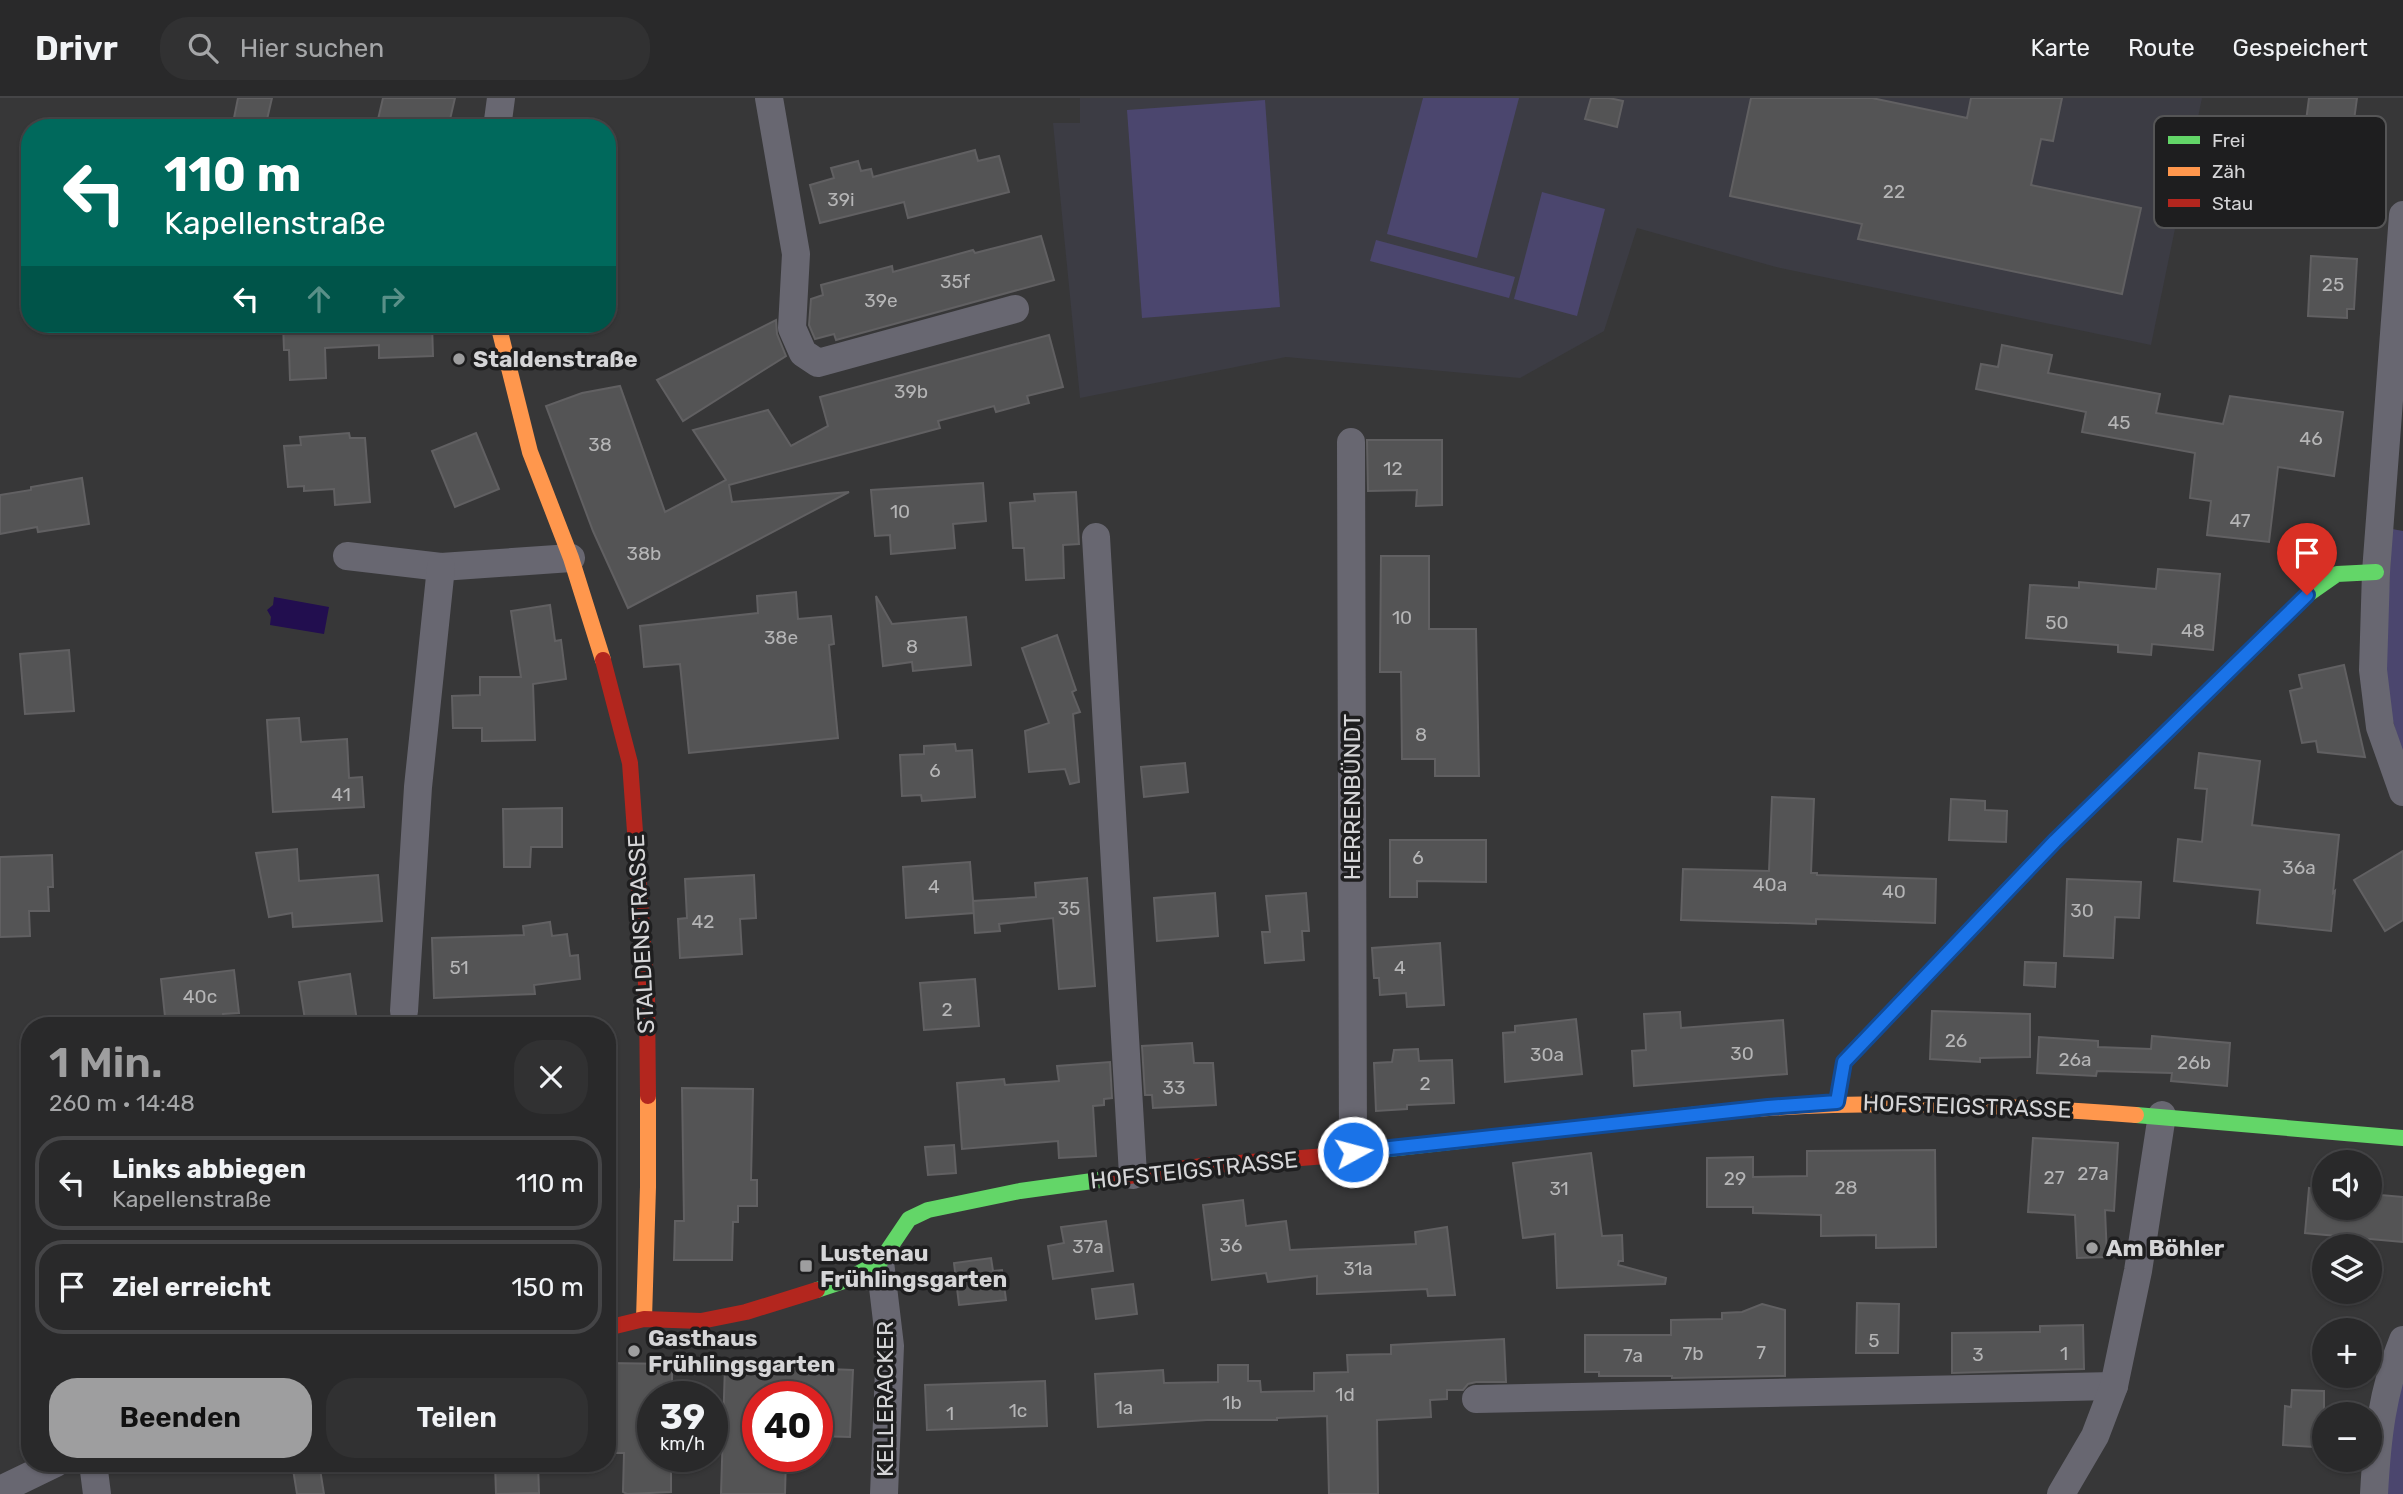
<!DOCTYPE html>
<html lang="de">
<head>
<meta charset="utf-8">
<style>
	:root { --surface:#29292a; --page:#313132; --text:#f1f3f6; --muted:#a5a6a8; --line:#454547; --accent:#9e9e9f }
	body { margin:0; font-family:Rubik,sans-serif; background:var(--page); color:var(--text); height:100vh; display:flex; flex-direction:column; font-size:26px; white-space:nowrap }
	* { box-sizing:border-box; margin:0 }
	p { font-size:23px; color:var(--muted) }
	.icon { flex:none; width:38px; height:38px; fill:none; stroke:currentColor; stroke-width:2; stroke-linecap:round; stroke-linejoin:round }
	.map { position:relative; flex:1; overflow:hidden }
	.details { position:absolute; left:21px; top:919px; width:595px; height:455px; display:flex; flex-direction:column; background:var(--surface); border-radius:28px; box-shadow:0 2px 5px #0004,0 0 0 2px var(--line) }
	.details>* { flex:none }
	.guide { position:absolute; left:21px; top:21px; width:595px; height:214px; border-radius:28px; box-shadow:0 2px 5px #0004,0 0 0 2px var(--line); background:#00695c; color:#fff; overflow:hidden }
	.controls { position:absolute; left:2312px; top:1052px; display:grid; gap:14px }
	.controls a { display:grid; place-items:center; width:70px; height:70px; border-radius:50%; background:var(--surface); box-shadow:0 2px 5px #0004,0 0 0 2px var(--line); font-size:35px }
	.speed { position:absolute; left:637px; top:1283px; display:flex; gap:14px; font-size:35px; font-weight:700; text-align:center }
	.speed>* { display:grid; place-content:center; width:91px; height:91px; border-radius:50%; background:var(--surface); box-shadow:0 2px 5px #0004,0 0 0 2px var(--line); line-height:1 }
	.speed small { font-size:18px; font-weight:400 }
	.speed .limit { border:10px solid #d22; background:#fff; color:#111 }
	.pin { position:absolute; display:grid; place-items:center; width:60px; height:60px; color:#fff; margin:-72px -30px; border-radius:50% 50% 50% 0; rotate:-45deg; box-shadow:0 0 7px #0007 }
	.pin .icon { rotate:45deg }
	.me { position:absolute; width:77px; margin:-38px; rotate:83deg; stroke-linejoin:round; filter:drop-shadow(0 0 5px #0008) }
	.turn { display:flex; align-items:center; gap:24px; height:147px; padding:0 28px; font-size:32px }
	.turn .icon { width:91px; height:91px; stroke-width:2.5 }
	.turn b { display:block; font-size:49px; line-height:60px }
	.lanes { display:flex; align-items:center; height:66px; padding:0 28px; background:#0003; justify-content:center; gap:35px; direction:ltr }
	.lanes .off { opacity:.35 }
	.round { display:grid; place-items:center; flex:none; width:74px; height:74px; border-radius:28px; background:var(--page) }
	.summary { display:flex; align-items:center; justify-content:space-between; height:119px; padding:0 28px }
	h1 { font-size:42px; font-weight:600; line-height:52px; color:var(--accent) }
	.primary-button { display:flex; gap:14px; margin-top:auto; padding:14px 28px }
	.primary-button a { flex:1; height:80px; border-radius:28px; background:var(--accent); color:#111; font-size:28px; font-weight:600; line-height:80px; text-align:center }
	.primary-button a+a { background:var(--page); color:var(--text) }
	ul { padding:0; list-style:none }
	li { display:flex; align-items:center; gap:21px; height:94px; margin:0 14px 10px; padding:0 14px; border:4px solid var(--line); border-radius:28px }
	li div { flex:1 }
	li b { display:block; font-size:26px }
	li em { font-style:normal }
	header { display:flex; align-items:center; gap:42px; box-sizing:border-box; height:98px; padding:0 35px; background:var(--surface); border-bottom:2px solid var(--line) }
	header strong { font-size:33px }
	nav { display:flex; gap:38px; margin-inline-start:auto; font-size:24px }
	.search { width:490px; height:63px; background:var(--page); display:flex; align-items:center; gap:18px; box-sizing:border-box; padding:0 24px; border-radius:28px; color:var(--muted); font-size:26px }
	.map>svg:first-child { display:block }
	.built { fill:#3c3c44 }
	.green { fill:#4b466e }
	.water { fill:#220e4f }
	.building { fill:#545455; stroke:#616062; stroke-width:2 }
	.lines { fill:none; stroke-linecap:round; stroke-linejoin:round }
	.street { stroke:#686771; stroke-width:28 }
	.fast { stroke:#63d668; stroke-width:16 }
	.slow { stroke:#ff974d; stroke-width:16 }
	.jam { stroke:#b3261e; stroke-width:16 }
	.route-casing { stroke:#114b97; stroke-width:18 }
	.route { stroke:#1a73e8; stroke-width:12 }
	.poi-dot { fill:#9e9e9f; stroke:#1e1e1f; stroke-width:2.5 }
	.labels { text-anchor:middle; stroke-width:7; stroke-linejoin:round; paint-order:stroke }
	.number-label { font-size:19px; fill:#b5b5b6 }
	.poi-label { font-size:23px; font-weight:bold; fill:#d5d5d7; stroke:#1e1e1f; text-anchor:start }
	.street-label { font-size:23px; fill:#d5d5d7; stroke:#1e1e1f }
	.key { fill:#1e1e1f; stroke:#555556; stroke-width:2 }
	.key-label { font-size:19px; fill:#d5d5d7 }
</style>
</head>
<body>
<header>
<strong>Drivr</strong>
<div class="search"><svg class="icon" aria-label="search" viewBox="0 0 24 24"><circle cx="10" cy="10" r="6"/><path d="M15 15l6 6"/></svg>Hier suchen</div>
<nav><a>Karte</a><a>Route</a><a>Gespeichert</a></nav>
</header>
<div class="map">
<svg width="2403" height="1396" viewBox="0 0 2403 1396">
	<rect width="100%" height="100%" fill="#373738"/>
	<polygon class="built" points="1080,0 2202,0 2151,247 1776,169 1637,130 1604,233 1520,280 1286,259 1080,300 1053,25 1080,25"/>
	<g class="green">
		<polygon points="1423,0 1519,0 1477,160 1387,136"/>
		<polygon points="1265,2 1280,209 1142,220 1127,12"/>
		<polygon points="1542,94 1605,111 1577,218 1514,201"/>
		<polygon points="1376,142 1515,179 1509,200 1370,163"/>
		<polygon points="2392,431 2403,433 2403,660 2387,601 2385,571"/>
		<polygon points="2403,1242 2403,1396 2374,1396"/>
	</g>
	<polygon class="water" points="274,499 329,509 324,536 270,527 271,519 267,512 273,507"/>
	<g class="building">
		<polygon points="238,0 272,0 265,30 232,30"/>
		<polygon points="383,0 455,0 448,30 376,30"/>
		<polygon points="1591,0 1609,0 1623,3 1617,29 1585,21"/>
		<polygon points="1751,0 1872,0 1967,20 1971,0 2062,0 2053,43 2041,41 2031,87 2141,110 2122,196 1858,141 1862,126 1730,98"/>
		<polygon points="2309,0 2357,0 2350,52 2303,46"/>
		<polygon points="975,52 978,63 999,58 1009,94 908,120 904,104 820,125 810,87 834,80 831,70 858,63 861,73 871,71 873,79"/>
		<polygon points="1041,138 1054,182 836,242 834,236 815,241 809,227 811,201 823,197 821,187 892,168 893,174 973,152 975,155"/>
		<polygon points="2311,158 2357,161 2354,211 2347,211 2347,220 2308,218"/>
		<polygon points="776,222 777,236 786,258 683,323 657,282"/>
		<polygon points="283,226 432,226 433,258 379,260 379,247 325,250 326,280 290,282 289,252 284,252"/>
		<polygon points="1049,237 1063,289 1027,298 1029,305 996,314 994,308 938,323 940,330 729,387 732,404 849,394 628,510 593,433 546,308 582,295 620,288 665,414 726,382 693,332 768,312 791,348 828,328 820,299"/>
		<polygon points="2002,247 2052,257 2048,275 2160,296 2156,315 2223,326 2230,298 2343,314 2334,378 2278,369 2269,444 2207,437 2211,403 2190,400 2195,355 2082,334 2086,314 1976,291 1981,266 1998,269"/>
		<polygon points="349,335 350,340 365,340 370,404 335,407 334,391 304,393 304,388 288,389 284,348 301,347 300,339"/>
		<polygon points="476,335 499,391 455,409 432,353"/>
		<polygon points="1367,342 1442,342 1442,407 1416,408 1417,392 1368,393"/>
		<polygon points="82,380 89,426 38,434 37,429 0,436 0,397 31,392 31,389"/>
		<polygon points="983,385 986,423 953,426 955,450 891,456 890,437 875,438 871,392"/>
		<polygon points="1076,394 1079,446 1063,447 1064,480 1026,482 1024,450 1013,450 1010,405 1035,403 1034,396"/>
		<polygon points="1381,458 1429,458 1429,531 1476,531 1479,678 1435,678 1435,661 1402,661 1401,574 1380,574"/>
		<polygon points="2158,471 2220,476 2213,552 2152,546 2151,557 2118,554 2118,547 2026,540 2030,487 2079,490 2079,484 2156,491"/>
		<polygon points="796,494 798,521 831,518 834,546 829,547 838,640 689,655 680,566 644,569 640,528 758,515 757,498"/>
		<polygon points="876,498 892,526 966,519 971,567 913,573 912,564 883,568"/>
		<polygon points="550,507 555,543 561,542 566,581 533,586 535,642 482,643 482,630 453,630 452,598 480,597 480,579 521,579 511,513"/>
		<polygon points="1057,537 1076,592 1072,594 1080,614 1073,616 1079,684 1070,686 1065,671 1029,674 1025,633 1049,625 1022,550"/>
		<polygon points="69,552 74,613 25,616 20,556"/>
		<polygon points="2344,567 2359,633 2365,659 2318,654 2316,643 2302,645 2290,593 2302,590 2299,577"/>
		<polygon points="299,620 301,644 347,641 349,680 362,679 364,709 273,714 267,622"/>
		<polygon points="955,646 956,653 972,652 975,699 922,703 921,697 902,698 900,657 924,656 924,648"/>
		<polygon points="2199,655 2260,663 2252,727 2339,737 2333,795 2335,793 2331,833 2257,825 2260,792 2174,783 2178,741 2202,744 2207,691 2195,690"/>
		<polygon points="1185,665 1188,694 1144,699 1141,669"/>
		<polygon points="1772,699 1814,701 1811,775 1817,775 1817,777 1936,781 1935,825 1816,821 1816,826 1681,822 1683,771 1769,773"/>
		<polygon points="1951,701 1985,703 1985,712 2007,713 2006,744 1949,742"/>
		<polygon points="562,710 562,749 531,749 530,769 504,769 503,711"/>
		<polygon points="1390,742 1486,742 1486,784 1417,783 1417,799 1390,799"/>
		<polygon points="297,751 299,783 378,777 382,823 293,829 292,815 269,819 256,755"/>
		<polygon points="2403,753 2403,822 2385,833 2354,782"/>
		<polygon points="52,757 53,789 48,789 49,813 29,813 30,838 0,839 0,759"/>
		<polygon points="970,764 974,815 906,820 903,769"/>
		<polygon points="754,777 756,820 740,821 742,856 680,860 678,821 687,820 685,781"/>
		<polygon points="1087,780 1095,888 1059,891 1053,820 999,826 1000,833 975,835 973,803 1036,799 1035,785"/>
		<polygon points="2067,781 2141,784 2139,820 2115,819 2113,860 2064,858"/>
		<polygon points="1215,795 1218,838 1157,843 1154,800"/>
		<polygon points="1306,795 1309,833 1302,833 1304,862 1265,865 1262,834 1270,834 1266,798"/>
		<polygon points="550,824 552,838 567,836 570,858 578,857 580,881 534,887 535,896 434,900 432,840 524,837 523,828"/>
		<polygon points="1440,845 1444,907 1407,909 1406,895 1380,897 1379,880 1374,880 1372,850"/>
		<polygon points="2025,864 2056,865 2055,889 2024,887"/>
		<polygon points="234,872 239,915 223,916 224,928 166,928 161,881"/>
		<polygon points="350,876 357,923 327,928 306,928 299,884"/>
		<polygon points="975,881 979,928 924,932 920,885"/>
		<polygon points="1932,913 2030,916 2030,959 1980,960 1980,964 1930,961"/>
		<polygon points="1680,914 1681,930 1783,922 1787,976 1634,988 1632,953 1646,952 1644,916"/>
		<polygon points="1576,921 1582,976 1505,984 1503,935 1515,934 1515,928"/>
		<polygon points="2152,938 2230,945 2227,988 2171,983 2172,975 2097,973 2096,978 2037,975 2039,939 2098,943 2098,949 2151,951"/>
		<polygon points="1192,945 1194,965 1213,965 1216,1007 1153,1010 1152,997 1145,997 1142,948"/>
		<polygon points="1418,951 1419,963 1452,962 1454,1005 1407,1007 1407,1011 1376,1013 1374,965 1392,964 1394,952"/>
		<polygon points="1110,964 1112,1000 1104,1001 1104,1007 1093,1008 1096,1058 1059,1060 1058,1043 962,1051 957,985 1004,981 1005,987 1059,983 1057,968"/>
		<polygon points="682,990 753,991 751,1082 757,1082 757,1108 738,1108 738,1124 733,1124 732,1162 674,1162 675,1123 684,1123"/>
		<polygon points="2033,1040 2118,1045 2114,1113 2105,1112 2107,1159 2077,1160 2075,1117 2028,1114"/>
		<polygon points="954,1047 956,1075 928,1077 925,1049"/>
		<polygon points="1935,1052 1936,1149 1876,1150 1876,1137 1821,1138 1821,1117 1753,1115 1753,1109 1707,1109 1707,1060 1753,1059 1753,1079 1807,1078 1807,1053"/>
		<polygon points="1591,1055 1602,1138 1622,1137 1623,1163 1619,1163 1618,1167 1666,1180 1665,1186 1557,1190 1555,1136 1523,1140 1513,1065"/>
		<polygon points="2309,1090 2324,1092 2324,1110 2370,1110 2370,1096 2403,1099 2403,1144 2305,1135"/>
		<polygon points="1243,1102 1246,1128 1286,1123 1290,1152 1416,1146 1415,1134 1447,1129 1455,1197 1428,1198 1427,1191 1317,1196 1317,1178 1268,1184 1266,1175 1212,1182 1203,1107"/>
		<polygon points="1106,1123 1113,1173 1053,1181 1048,1148 1064,1145 1061,1129"/>
		<polygon points="991,1160 993,1173 1002,1172 1006,1202 959,1207 954,1165"/>
		<polygon points="1133,1186 1137,1216 1096,1221 1092,1191"/>
		<polygon points="1857,1205 1899,1206 1898,1255 1856,1255"/>
		<polygon points="1762,1206 1785,1212 1785,1278 1672,1280 1672,1278 1599,1278 1599,1274 1585,1274 1585,1237 1671,1237 1671,1222 1722,1221 1722,1215 1742,1214"/>
		<polygon points="2083,1227 2084,1271 1952,1275 1952,1235 2040,1234 2040,1228"/>
		<polygon points="1504,1241 1506,1284 1476,1284 1468,1286 1463,1292 1447,1292 1447,1301 1430,1302 1431,1319 1377,1322 1378,1396 1329,1396 1327,1318 1277,1320 1277,1322 1207,1322 1098,1329 1095,1276 1163,1272 1164,1285 1218,1284 1218,1267 1248,1267 1248,1283 1260,1283 1261,1294 1314,1293 1314,1275 1348,1274 1347,1257 1391,1256 1391,1247"/>
		<polygon points="607,1265 672,1266 672,1298 653,1298 653,1358 671,1358 671,1394 627,1396 623,1394 624,1355 607,1355"/>
		<polygon points="725,1267 853,1272 850,1339 817,1338 817,1298 758,1298 758,1358 786,1358 785,1396 721,1396"/>
		<polygon points="1045,1283 1047,1328 927,1332 925,1287"/>
		<polygon points="2292,1292 2324,1293 2324,1339 2314,1338 2314,1349 2283,1347 2285,1308 2291,1309"/>
		<polygon points="292,1365 319,1365 324,1396 297,1396"/>
		<polygon points="495,1365 538,1365 539,1395 496,1396"/>
	</g>
	<g class="lines">
		<g class="street">
			<polyline points="769,0 796,156 792,230 803,255 818,265 1015,211"/>
			<polyline points="497,30 501,0"/>
			<polyline points="2403,117 2376,474 2373,572 2380,629 2403,694"/>
			<polyline points="1351,344 1353,1053"/>
			<polyline points="1096,439 1133,1077"/>
			<polyline points="347,458 441,469 571,460"/>
			<polyline points="404,913 418,689 441,469"/>
			<polyline points="880,1164 890,1248 884,1396"/>
			<polyline points="1476,1301 2114,1288"/>
			<polyline points="93,1365 97,1396"/>
			<polyline points="0,1392 56,1365"/>
			<polyline points="2061,1396 2095,1338 2114,1288 2138,1173 2162,1017"/>
			<path d="M 2374,1396 C 2377,1341 2382,1293 2403,1242"/>
		</g>
		<g class="fast">
			<polyline points="2226,576 2307,497 2337,476 2376,474"/>
			<polyline points="1837,1004 1844,964 2045,753"/>
			<polyline points="2136,1017 2403,1040"/>
			<polyline points="1326,1058 1700,1016"/>
			<polyline points="817,1192 844,1183 880,1164 909,1121 928,1112 1020,1093 1114,1080"/>
		</g>
		<g class="slow">
			<polyline points="498,226 530,354 571,460 603,562"/>
			<path d="M 1700,1016 C 1845,1000 1991,1006 2136,1017"/>
			<polyline points="644,1221 648,1089 648,998"/>
		</g>
		<g class="jam">
			<polyline points="603,562 630,665 647,899 648,998"/>
			<polyline points="2045,753 2226,576"/>
			<polyline points="1114,1080 1202,1068 1326,1058"/>
			<polyline points="607,1230 644,1221 701,1223 746,1214 817,1192"/>
		</g>
	</g>
	<g class="lines">
		<defs>
			<polyline id="route" points="1353,1054 1768,1009 1837,1004 1844,964 2055,743 2307,497"/>
		</defs>
		<use href="#route" class="route-casing"/>
		<use href="#route" class="route"/>
	</g>
	<g class="poi-dot">
		<circle cx="459" cy="261" r="7"/>
		<circle cx="2092" cy="1150" r="7"/>
		<rect x="799" y="1161" width="14" height="14" rx="3.5"/>
		<circle cx="634" cy="1253" r="7"/>
	</g>
	<g class="labels">
		<g class="number-label">
			<text x="1894" y="100">22</text>
			<text x="841" y="108">39i</text>
			<text x="955" y="190">35f</text>
			<text x="2333" y="193">25</text>
			<text x="881" y="209">39e</text>
			<text x="911" y="300">39b</text>
			<text x="2119" y="331">45</text>
			<text x="2311" y="347">46</text>
			<text x="600" y="353">38</text>
			<text x="1393" y="377">12</text>
			<text x="900" y="420">10</text>
			<text x="2240" y="429">47</text>
			<text x="644" y="462">38b</text>
			<text x="1402" y="526">10</text>
			<text x="2057" y="531">50</text>
			<text x="2193" y="539">48</text>
			<text x="781" y="546">38e</text>
			<text x="912" y="555">8</text>
			<text x="1421" y="643">8</text>
			<text x="935" y="679">6</text>
			<text x="341" y="703">41</text>
			<text x="1418" y="766">6</text>
			<text x="2299" y="776">36a</text>
			<text x="1770" y="793">40a</text>
			<text x="934" y="795">4</text>
			<text x="1894" y="800">40</text>
			<text x="1069" y="817">35</text>
			<text x="2082" y="819">30</text>
			<text x="703" y="830">42</text>
			<text x="459" y="876">51</text>
			<text x="1400" y="876">4</text>
			<text x="200" y="905">40c</text>
			<text x="947" y="918">2</text>
			<text x="1956" y="949">26</text>
			<text x="1742" y="962">30</text>
			<text x="1547" y="963">30a</text>
			<text x="2075" y="968">26a</text>
			<text x="2194" y="971">26b</text>
			<text x="1425" y="992">2</text>
			<text x="1174" y="996">33</text>
			<text x="2093" y="1082">27a</text>
			<text x="2054" y="1086">27</text>
			<text x="1735" y="1087">29</text>
			<text x="1846" y="1096">28</text>
			<text x="1559" y="1097">31</text>
			<text x="1231" y="1154">36</text>
			<text x="1088" y="1155">37a</text>
			<text x="1358" y="1177">31a</text>
			<text x="1874" y="1249">5</text>
			<text x="1761" y="1261">7</text>
			<text x="1693" y="1262">7b</text>
			<text x="2064" y="1262">1</text>
			<text x="1978" y="1263">3</text>
			<text x="1633" y="1264">7a</text>
			<text x="1345" y="1303">1d</text>
			<text x="1232" y="1311">1b</text>
			<text x="1124" y="1316">1a</text>
			<text x="1018" y="1319">1c</text>
			<text x="950" y="1322">1</text>
		</g>
		<g class="poi-label">
			<text x="473" y="269">Staldenstraße</text>
			<text x="2106" y="1158">Am Böhler</text>
			<text x="820" y="1163">Lustenau<tspan x="820" dy="26">Frühlingsgarten</tspan></text>
			<text x="648" y="1248">Gasthaus<tspan x="648" dy="26">Frühlingsgarten</tspan></text>
		</g>
		<g class="street-label">
			<text transform="translate(1352 699) rotate(-90)" y="8">HERRENBÜNDT</text>
			<text transform="translate(641 836) rotate(-93)" y="8">STALDENSTRASSE</text>
			<text transform="translate(1967 1008) rotate(2)" y="8">HOFSTEIGSTRASSE</text>
			<text transform="translate(1194 1072) rotate(-6)" y="8">HOFSTEIGSTRASSE</text>
			<text transform="translate(885 1301) rotate(-90)" y="8">KELLERACKER</text>
		</g>
	</g>
	<rect x="2154" y="18" width="232" height="112" rx="10" class="key"/>
	<rect x="2168" y="38" width="32" height="8" fill="#63d668"/>
	<rect x="2168" y="69" width="32" height="9" fill="#ff974d"/>
	<rect x="2168" y="101" width="32" height="8" fill="#b3261e"/>
	<g class="key-label">
		<text x="2212" y="49">Frei</text>
		<text x="2212" y="80">Zäh</text>
		<text x="2212" y="112">Stau</text>
	</g>
</svg>
<div class="controls">
<a><svg class="icon" aria-label="sound" viewBox="0 0 24 24"><path d="M4 9h4l5-4v14l-5-4H4zM17 9q2 3 0 6"/></svg></a>
<a><svg class="icon" aria-label="layers" viewBox="0 0 24 24"><path d="M12 4l9 5-9 5-9-5zM3 14l9 5 9-5"/></svg></a>
<a>+</a>
<a>−</a>
</div>
<div class="speed"><div>39<small>km/h</small></div><div class="limit">40</div></div>
<div class="pin" style="left:2307px;top:497px;background:#d93025"><svg class="icon" aria-label="arrive" viewBox="0 0 24 24"><path d="M6 21V4h12l-3 4 3 4H6"/></svg></div>
<svg class="me" style="left:1353px;top:1054px" viewBox="-20 -20 40 40"><circle r="17" fill="#1a73e8" stroke="#fff" stroke-width="3"/><path d="M0-11L8 9 0 5-8 9z" fill="#fff"/></svg>
<div class="guide">
<div class="turn"><svg class="icon" aria-label="left" viewBox="0 0 24 24"><path d="M17 20v-9H6M10 6l-5 5 5 5"/></svg><div><b>110 m</b>Kapellenstraße</div></div>
<div class="lanes"><svg class="icon" aria-label="left" viewBox="0 0 24 24"><path d="M17 20v-9H6M10 6l-5 5 5 5"/></svg><svg class="icon off" aria-label="ahead" viewBox="0 0 24 24"><path d="M12 20V5M6 11l6-6 6 6"/></svg><svg class="icon off" aria-label="right" viewBox="0 0 24 24"><path d="M7 20v-9h11M14 6l5 5-5 5"/></svg></div>
</div>
<section class="details">
<div class="summary"><div><h1>1 Min.</h1><p>260 m · 14:48</p></div><a class="round"><svg class="icon" aria-label="close" viewBox="0 0 24 24"><path d="M6 6l12 12M18 6L6 18"/></svg></a></div>
<ul>
<li><svg class="icon" aria-label="left" viewBox="0 0 24 24"><path d="M17 20v-9H6M10 6l-5 5 5 5"/></svg><div><b>Links abbiegen</b><p>Kapellenstraße</p></div><em>110 m</em></li>
<li><svg class="icon" aria-label="arrive" viewBox="0 0 24 24"><path d="M6 21V4h12l-3 4 3 4H6"/></svg><div><b>Ziel erreicht</b></div><em>150 m</em></li>
</ul>
<div class="primary-button"><a>Beenden</a><a>Teilen</a></div>
</section>
</div>
</body>
</html>
